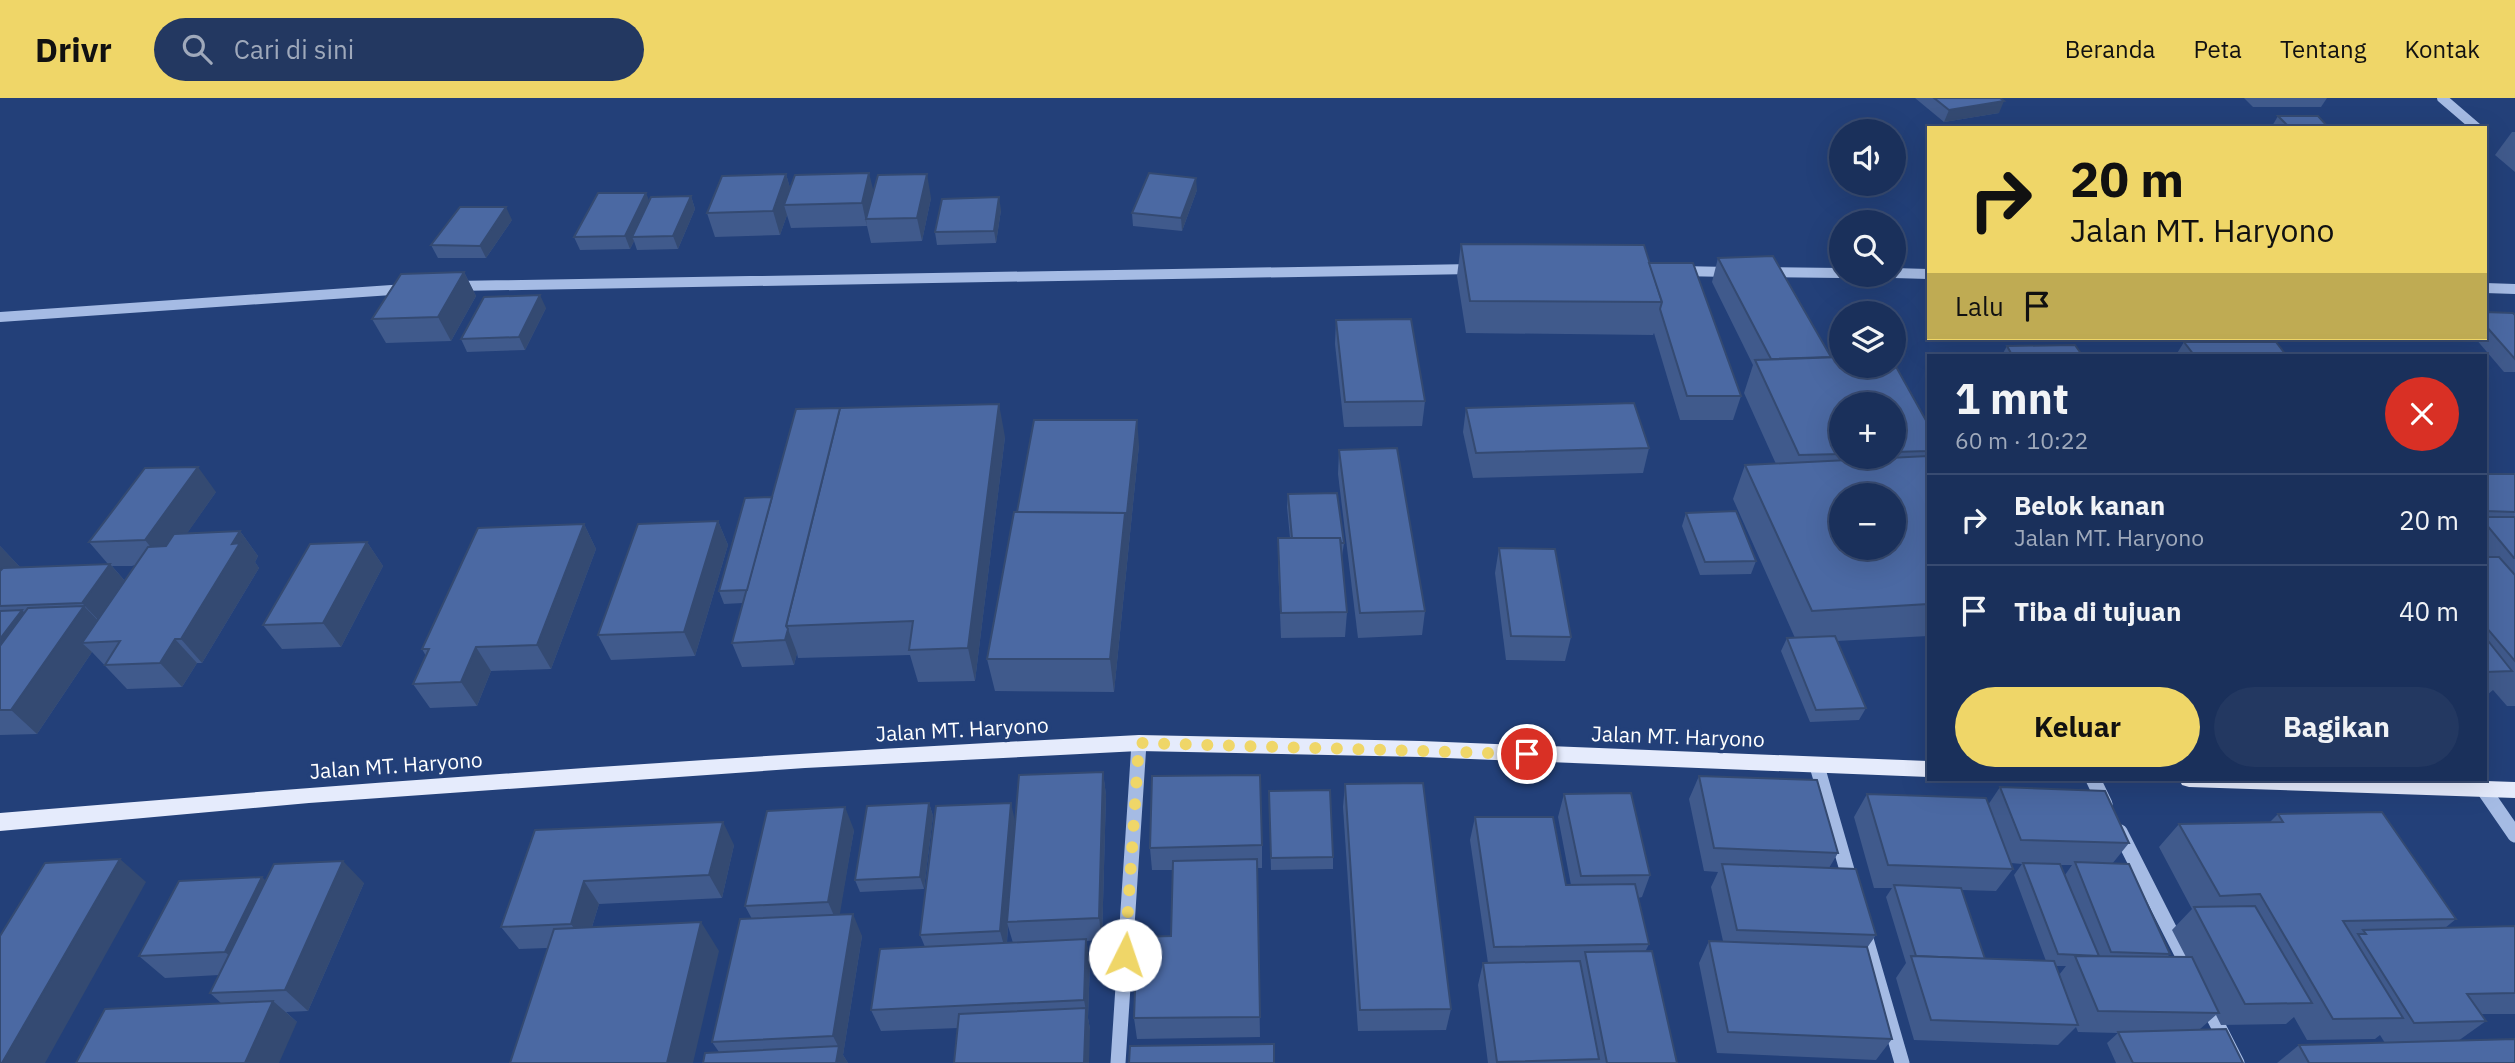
<!DOCTYPE html>
<html lang="id">
<head>
<meta charset="utf-8">
<style>
	:root { --surface:#1a305b; --page:#233861; --text:#f1f3f6; --muted:#9fa9bb; --line:#384b71; --accent:#efd668 }
	body { margin:0; font-family:"IBM Plex Sans",sans-serif; background:var(--page); color:var(--text); height:100vh; display:flex; flex-direction:column; font-size:26px; white-space:nowrap }
	* { box-sizing:border-box; margin:0 }
	p { font-size:23px; color:var(--muted) }
	.icon { flex:none; width:38px; height:38px; fill:none; stroke:currentColor; stroke-width:2; stroke-linecap:round; stroke-linejoin:round }
	.map { position:relative; flex:1; overflow:hidden }
	.drawer { position:absolute; left:1927px; top:256px; width:560px; height:427px; display:flex; flex-direction:column; background:var(--surface); border-radius:0px; box-shadow:0 7px 28px #0002,0 0 0 2px var(--line) }
	.drawer>* { flex:none }
	.banner { position:absolute; left:1927px; top:28px; width:560px; height:214px; border-radius:0px; box-shadow:0 7px 28px #0002,0 0 0 2px var(--line); background:#efd668; color:#111; overflow:hidden }
	.fabs { position:absolute; left:1829px; top:21px; display:grid; gap:14px }
	.fabs a { display:grid; place-items:center; width:77px; height:77px; border-radius:50%; background:var(--surface); box-shadow:0 7px 28px #0002,0 0 0 2px var(--line); font-size:35px }
	.pin { position:absolute; display:grid; place-items:center; width:60px; height:60px; color:#fff; margin:-30px; border:4px solid #fff; border-radius:50%; box-shadow:0 2px 7px #0007 }
	.me { position:absolute; width:77px; margin:-38px; rotate:4deg; stroke-linejoin:round; filter:drop-shadow(0 0 5px #0008) }
	.turn { display:flex; align-items:center; gap:24px; height:147px; padding:0 28px; font-size:32px }
	.turn .icon { width:91px; height:91px; stroke-width:2.5 }
	.turn b { display:block; font-size:49px; line-height:60px }
	.then { display:flex; align-items:center; height:66px; padding:0 28px; background:#0003; gap:14px; font-size:26px }
	.round { display:grid; place-items:center; flex:none; width:74px; height:74px; border-radius:37px; background:var(--page) }
	.summary { display:flex; align-items:center; justify-content:space-between; height:119px; padding:0 28px }
	h1 { font-size:42px; font-weight:800; line-height:52px }
	.button { display:flex; gap:14px; margin-top:auto; padding:14px 28px }
	.button a { flex:1; height:80px; border-radius:42px; background:var(--accent); color:#111; font-size:28px; font-weight:800; line-height:80px; text-align:center }
	.button a+a { background:var(--page); color:var(--text) }
	ul { padding:0; list-style:none }
	li { display:flex; align-items:center; gap:21px; height:91px; padding:0 28px; border-top:2px solid var(--line) }
	li div { flex:1 }
	li b { display:block; font-size:26px }
	li em { font-style:normal }
	header { display:flex; align-items:center; gap:42px; box-sizing:border-box; height:98px; padding:0 35px; background:var(--accent); color:#111 }
	header strong { font-size:33px }
	nav { display:flex; gap:38px; margin-inline-start:auto; font-size:24px }
	.search { width:490px; height:63px; background:var(--page); display:flex; align-items:center; gap:18px; box-sizing:border-box; padding:0 24px; border-radius:38px; color:var(--muted); font-size:26px }
	.map>svg:first-child { display:block }
	.lines { fill:none; stroke-linecap:round; stroke-linejoin:round }
	.minor-far1 { stroke:#a5bbe4; stroke-width:10 }
	.minor { stroke:#a5bbe4; stroke-width:15 }
	.major { fill:#e5ebfc; fill-rule:evenodd }
	.wall { fill:#405a8c; fill-rule:evenodd }
	.shaded-wall { fill:#344a72 }
	.building { fill:#4b69a3; stroke:#344a72; stroke-width:2; fill-rule:evenodd }
	.route { stroke:#efd668; stroke-width:12; stroke-dasharray:0 21.6 }
	.labels { text-anchor:middle; stroke-width:7; stroke-linejoin:round; paint-order:stroke }
	.street-label { font-size:21px; fill:#fff; stroke:#234079 }
</style>
</head>
<body>
<header>
<strong>Drivr</strong>
<div class="search"><svg class="icon" aria-label="search" viewBox="0 0 24 24"><circle cx="10" cy="10" r="6"/><path d="M15 15l6 6"/></svg>Cari di sini</div>
<nav><a>Beranda</a><a>Peta</a><a>Tentang</a><a>Kontak</a></nav>
</header>
<div class="map">
<svg width="2515" height="965" viewBox="0 0 2515 965">
	<rect width="100%" height="100%" fill="#234079"/>
	<g class="lines">
		<g class="minor-far1">
			<polyline points="2442,0 2477,30"/>
			<polyline points="1680,173 1729,174"/>
			<polyline points="1768,174 1841,175"/>
			<polyline points="1894,175 1928,176"/>
			<polyline points="456,188 1473,171"/>
			<polyline points="2485,190 2515,191"/>
			<polyline points="0,219 406,191"/>
		</g>
		<g class="minor">
			<polyline points="1817,668 1851,786"/>
			<polyline points="2093,681 2105,706"/>
			<polyline points="2484,692 2515,737"/>
			<polyline points="2120,734 2191,874"/>
			<polyline points="1864,834 1902,965"/>
			<polyline points="2207,906 2237,965"/>
			<polyline points="1118,965 1139,645"/>
		</g>
		<g class="major">
			<path d="M 1139,637 L 1421,643 L 1928,663 L 1928,679 L 1421,659 L 1139,653 L 805,670 L 309,705 L 0,733 L 0,715 C 379,683 759,656 1139,637 Z"/>
			<polygon points="2179,681 2427,681 2515,684 2515,700 2189,689 2182,687"/>
		</g>
	</g>
	<g class="wall">
		<polygon points="1915,0 2000,0 1999,15 1944,24"/>
		<polygon points="2244,0 2327,0 2321,9 2253,9"/>
		<polygon points="2278,18 2329,30 2271,30"/>
		<polygon points="2512,34 2515,34 2515,74 2495,57"/>
		<polygon points="786,76 790,90 873,93 931,100 922,143 871,145 867,128 791,130 787,117 780,137 715,139 707,115"/>
		<polygon points="1197,92 1182,133 1133,128 1132,115"/>
		<polygon points="691,98 695,111 678,151 637,152 634,143 630,151 580,152 574,139 649,103"/>
		<polygon points="1001,112 996,145 937,147 935,134"/>
		<polygon points="512,122 486,160 438,160 431,147"/>
		<polygon points="1461,146 1649,165 1741,298 1733,322 1680,322 1654,235 1653,237 1466,235 1457,178"/>
		<path d="M 1718,160 L 1831,259 L 1928,326 L 1928,538 L 1837,543 L 1866,610 L 1859,622 L 1810,624 L 1781,553 L 1787,540 L 1795,540 L 1733,401 L 1745,367 L 1776,366 L 1744,295 L 1753,267 L 1712,184 ZM 1841,306 L 1894,306 L 1894,359 L 1841,359 Z"/>
		<polygon points="464,174 476,198 451,243 386,245 372,221"/>
		<polygon points="546,210 525,252 467,254 461,241"/>
		<polygon points="2485,214 2515,217 2515,274 2504,274 2475,240 2485,240"/>
		<polygon points="1336,222 1425,303 1422,328 1344,329 1335,246"/>
		<polygon points="2184,244 2286,257 2176,257"/>
		<polygon points="2007,248 2082,257 2002,257"/>
		<polygon points="1466,310 1649,350 1643,375 1473,380 1463,334"/>
		<polygon points="1005,339 975,583 918,584 910,557 798,560 797,555 794,567 742,569 732,545 743,505 724,506 719,493 772,399"/>
		<polygon points="1139,347 1114,594 995,593 987,561 1017,414"/>
		<polygon points="1339,352 1425,513 1422,537 1358,540 1338,376"/>
		<polygon points="2485,376 2515,376 2515,608 2507,608 2493,592 2487,597 2485,597"/>
		<path d="M 216,394 L 187,435 L 240,433 L 258,458 L 255,464 L 259,470 L 202,565 L 197,565 L 182,589 L 127,591 L 92,554 L 37,636 L 0,637 L 0,448 L 20,469 L 108,466 L 89,444 ZM 135,467 L 125,483 L 112,468 L 132,468 Z"/>
		<polygon points="1288,396 1344,445 1342,458 1347,514 1345,539 1281,540 1278,465 1278,440 1290,440 1287,409"/>
		<polygon points="1686,415 1756,463 1751,476 1700,477 1682,428"/>
		<polygon points="718,423 728,447 695,558 611,562 598,537"/>
		<polygon points="584,426 596,451 551,571 491,573 477,608 430,610 413,586 426,558 422,551"/>
		<polygon points="367,444 383,468 341,549 282,551 263,527"/>
		<polygon points="1499,450 1571,539 1565,563 1506,562 1495,475"/>
		<path d="M 1103,674 L 1106,697 L 1102,842 L 1086,843 L 1090,863 L 1088,920 L 1090,931 L 958,930 L 881,933 L 871,912 L 925,849 L 920,837 L 1015,723 ZM 1008,828 L 1013,845 L 1007,845 Z"/>
		<polygon points="1699,678 1838,755 1829,770 1876,837 1867,850 1892,941 1876,962 1717,955 1699,865 1709,843 1723,843 1711,789 1718,774 1704,773 1689,701"/>
		<polygon points="1345,686 1451,911 1446,932 1358,933 1343,709"/>
		<path d="M 2000,689 L 2129,745 L 2112,766 L 2170,856 L 2167,859 L 2186,859 L 2172,832 L 2192,811 L 2159,749 L 2179,726 L 2270,724 L 2278,716 L 2456,821 L 2445,830 L 2515,828 L 2515,916 L 2481,916 L 2486,923 L 2458,943 L 2515,965 L 2277,965 L 2299,947 L 2385,945 L 2380,937 L 2375,941 L 2307,942 L 2294,919 L 2286,926 L 2221,927 L 2216,917 L 2200,931 L 2243,965 L 2116,965 L 2107,945 L 2118,935 L 2078,934 L 2076,929 L 2058,947 L 1914,942 L 1896,880 L 1906,865 L 1886,799 L 1892,790 L 1874,790 L 1854,719 L 1867,696 L 1988,707 ZM 2011,765 L 2022,766 L 2014,777 L 2046,863 L 1985,861 L 1962,792 L 1996,793 L 2013,771 ZM 2061,767 L 2072,767 L 2065,777 ZM 2056,868 L 2066,868 L 2059,877 Z"/>
		<polygon points="1269,693 1333,759 1333,771 1271,772"/>
		<polygon points="1564,696 1650,777 1642,799 1638,800 1649,846 1645,854 1677,965 1488,965 1478,887 1483,865 1488,865 1470,742 1475,719 1566,787 1571,787 1558,719"/>
		<polygon points="929,705 933,718 924,791 860,794 855,782"/>
		<polygon points="535,732 734,747 722,800 599,806 592,829 719,853 547,850 519,851 501,829"/>
		<polygon points="854,732 839,817 862,838 843,957 848,965 703,965 719,954 712,944 752,821 745,808"/>
		<polygon points="1262,747 1262,770 1257,770 1260,939 1137,941 1134,920 1171,838 1173,772 1152,772 1150,750"/>
		<polygon points="265,782 364,785 308,913 286,914 297,924 221,905 210,895 219,877 165,880 139,858"/>
	</g>
	<g class="shaded-wall">
		<polygon points="2004,3 1999,15 1944,24 1949,12"/>
		<polygon points="869,75 875,99 866,121 867,129 862,105"/>
		<polygon points="786,76 793,100 784,107 787,117 780,137 773,113"/>
		<polygon points="927,76 931,100 922,143 917,120"/>
		<polygon points="1196,80 1197,92 1182,133 1181,120"/>
		<polygon points="646,95 651,107 632,139 634,143 630,151 625,138"/>
		<polygon points="691,98 695,111 678,151 673,138"/>
		<polygon points="999,99 1001,112 996,145 994,133"/>
		<polygon points="506,109 512,122 486,160 480,148"/>
		<polygon points="464,174 476,198 451,243 438,219"/>
		<polygon points="540,197 546,210 525,252 519,239"/>
		<polygon points="999,306 1005,339 975,583 968,550"/>
		<polygon points="1137,322 1139,347 1114,594 1110,561 1125,415"/>
		<polygon points="198,369 216,394 165,467 145,442"/>
		<polygon points="718,423 728,447 695,558 684,534"/>
		<polygon points="584,426 596,451 551,571 537,547"/>
		<polygon points="240,433 258,458 255,464 259,470 202,565 181,541"/>
		<polygon points="367,444 383,468 341,549 323,525"/>
		<polygon points="0,448 20,469 0,494"/>
		<polygon points="110,466 131,490 105,529 82,505"/>
		<polygon points="84,508 107,532 82,545 92,554 37,636 11,612"/>
		<polygon points="22,512 46,536 0,600 0,541"/>
		<polygon points="788,531 797,555 794,567 785,542"/>
		<polygon points="175,541 197,565 182,589 160,565"/>
		<polygon points="476,549 491,573 477,608 461,584"/>
		<polygon points="1103,674 1106,697 1102,842 1099,820"/>
		<polygon points="929,705 933,718 924,791 920,779"/>
		<polygon points="1011,705 1016,728 1007,824 1008,828 1006,855 1000,833"/>
		<polygon points="845,709 854,732 838,827 828,804"/>
		<polygon points="723,724 734,747 722,800 709,777"/>
		<polygon points="120,761 146,784 45,965 2,965"/>
		<polygon points="343,763 364,785 308,913 285,892"/>
		<polygon points="262,779 285,802 249,876 225,854"/>
		<polygon points="584,783 599,806 586,848 571,826"/>
		<polygon points="853,816 862,838 843,957 848,965 836,965 839,950 833,938"/>
		<polygon points="701,824 719,853 693,965 667,965"/>
		<polygon points="1086,841 1090,863 1088,920 1090,931 1089,965 1084,965 1086,913 1084,902"/>
		<polygon points="273,903 297,924 279,965 245,965"/>
	</g>
	<g class="building">
		<polygon points="1934,0 2000,0 2004,3 1949,12"/>
		<polygon points="2278,18 2318,18 2329,30 2290,30"/>
		<polygon points="869,75 862,105 784,107 795,77"/>
		<polygon points="1149,75 1196,80 1181,120 1132,115"/>
		<polygon points="786,76 773,113 707,115 722,78"/>
		<polygon points="927,76 917,120 866,121 878,77"/>
		<polygon points="598,95 646,95 625,138 574,139"/>
		<polygon points="691,98 673,138 632,139 651,99"/>
		<polygon points="999,99 994,133 935,134 942,101"/>
		<polygon points="460,109 506,109 480,148 431,147"/>
		<polygon points="1461,146 1644,147 1662,204 1470,203"/>
		<polygon points="1773,158 1831,259 1771,261 1718,160"/>
		<polygon points="1649,165 1693,165 1741,298 1687,298 1660,211 1662,204"/>
		<polygon points="464,174 438,219 372,221 401,176"/>
		<polygon points="540,197 519,239 461,241 484,199"/>
		<polygon points="2485,214 2513,215 2515,217 2515,261 2485,227"/>
		<polygon points="1411,221 1425,303 1345,304 1336,222"/>
		<polygon points="2184,244 2276,244 2286,257 2194,257"/>
		<polygon points="2075,247 2082,257 2012,257 2007,248"/>
		<polygon points="1841,259 1841,268 1894,268 1894,265 1928,326 1928,353 1894,354 1894,306 1841,306 1841,356 1799,357 1755,262"/>
		<polygon points="1634,305 1649,350 1476,355 1466,310"/>
		<polygon points="999,306 968,550 909,552 913,523 786,528 840,310"/>
		<polygon points="840,310 786,528 788,531 785,542 732,545 796,311"/>
		<polygon points="1034,322 1137,322 1126,424 1125,415 1017,414"/>
		<polygon points="1397,350 1425,513 1360,515 1339,352"/>
		<path d="M 1928,358 L 1928,506 L 1812,513 L 1745,367 ZM 1841,397 L 1894,397 L 1894,450 L 1841,450 Z"/>
		<polygon points="198,369 145,442 89,444 145,370"/>
		<polygon points="2485,376 2515,376 2515,414 2485,413"/>
		<polygon points="1337,395 1344,445 1341,445 1340,440 1292,440 1288,396"/>
		<polygon points="772,399 747,492 719,493 745,400"/>
		<polygon points="1736,413 1756,463 1705,464 1686,415"/>
		<polygon points="1014,414 1125,415 1110,561 987,561"/>
		<polygon points="2485,419 2515,419 2515,460 2514,460 2485,425"/>
		<polygon points="718,423 684,534 598,537 638,426"/>
		<polygon points="584,426 537,547 476,549 461,584 413,586 429,551 422,551 478,430"/>
		<polygon points="240,433 232,446 240,445 181,541 175,541 160,565 105,567 120,543 82,545 148,449 166,448 174,436"/>
		<polygon points="1278,440 1340,440 1347,514 1281,515"/>
		<polygon points="367,444 323,525 263,527 310,446"/>
		<polygon points="1499,450 1555,451 1571,539 1511,538"/>
		<polygon points="2485,459 2499,459 2515,477 2515,563 2485,528"/>
		<polygon points="110,466 82,505 0,508 0,473 3,470"/>
		<polygon points="84,508 11,612 0,612 0,548 28,510"/>
		<polygon points="22,512 0,541 0,513"/>
		<polygon points="1835,538 1866,610 1816,612 1787,540"/>
		<polygon points="2485,539 2512,573 2485,574"/>
		<polygon points="1103,674 1099,820 1007,824 1019,677"/>
		<polygon points="1260,677 1262,747 1150,750 1152,678"/>
		<polygon points="1699,678 1817,682 1838,755 1714,750"/>
		<polygon points="1423,685 1451,911 1360,912 1345,686"/>
		<polygon points="2000,689 2105,693 2129,745 2021,742"/>
		<polygon points="1330,692 1333,759 1271,760 1269,693"/>
		<polygon points="1631,695 1650,777 1581,778 1564,696"/>
		<polygon points="1867,696 1986,700 2013,771 1888,767"/>
		<polygon points="929,705 920,779 855,782 867,708"/>
		<polygon points="1011,705 1000,833 920,837 936,708"/>
		<polygon points="845,709 828,804 745,808 767,713"/>
		<polygon points="2382,714 2456,821 2343,823 2403,920 2333,921 2260,796 2220,798 2179,726 2283,724 2278,716"/>
		<polygon points="1475,719 1553,719 1566,787 1635,786 1649,846 1494,849"/>
		<polygon points="723,724 709,777 584,783 571,826 501,829 535,732"/>
		<polygon points="120,761 2,965 0,965 0,838 45,765"/>
		<polygon points="1257,761 1260,919 1134,920 1137,839 1171,838 1173,763"/>
		<polygon points="343,763 285,892 210,895 274,766"/>
		<polygon points="2075,764 2129,766 2170,856 2111,854"/>
		<polygon points="2023,765 2060,766 2099,858 2058,856"/>
		<polygon points="1722,766 1856,771 1876,837 1737,832"/>
		<polygon points="262,779 225,854 139,858 179,783"/>
		<polygon points="1894,787 1961,790 1985,861 1916,858"/>
		<polygon points="2255,808 2312,905 2245,906 2194,809"/>
		<polygon points="853,816 833,938 712,944 740,821"/>
		<polygon points="701,824 667,965 510,965 554,831"/>
		<polygon points="2515,828 2515,895 2467,896 2486,923 2414,925 2358,836 2366,836 2363,832"/>
		<polygon points="1086,841 1084,902 871,912 880,851"/>
		<polygon points="1709,843 1867,849 1892,941 1728,934"/>
		<polygon points="1652,853 1677,965 1607,965 1585,854"/>
		<polygon points="1911,858 2054,863 2078,927 1931,922"/>
		<polygon points="2075,858 2192,859 2219,915 2098,913"/>
		<polygon points="1580,863 1599,961 1497,964 1483,865"/>
		<polygon points="273,903 245,965 76,965 105,911"/>
		<polygon points="1086,910 1084,965 954,965 959,916"/>
		<polygon points="2226,931 2243,965 2133,965 2118,934"/>
		<polygon points="2515,941 2515,965 2309,965 2299,947"/>
		<polygon points="1274,946 1274,965 1129,965 1130,948"/>
		<polygon points="839,948 836,965 703,965 705,955"/>
	</g>
	<g class="lines">
		<polyline class="route" points="1125,857 1139,645 1527,656"/>
	</g>
	<g class="labels">
		<g class="street-label">
			<text transform="translate(962 632) rotate(-3)" y="7">Jalan MT. Haryono</text>
			<text transform="translate(1678 639) rotate(2)" y="7">Jalan MT. Haryono</text>
			<text transform="translate(396 668) rotate(-4)" y="7">Jalan MT. Haryono</text>
		</g>
	</g>
</svg>
<div class="fabs">
<a><svg class="icon" aria-label="sound" viewBox="0 0 24 24"><path d="M4 9h4l5-4v14l-5-4H4zM17 9q2 3 0 6"/></svg></a>
<a><svg class="icon" aria-label="search" viewBox="0 0 24 24"><circle cx="10" cy="10" r="6"/><path d="M15 15l6 6"/></svg></a>
<a><svg class="icon" aria-label="layers" viewBox="0 0 24 24"><path d="M12 4l9 5-9 5-9-5zM3 14l9 5 9-5"/></svg></a>
<a>+</a>
<a>−</a>
</div>
<div class="pin" style="left:1527px;top:656px;background:#d93025"><svg class="icon" aria-label="arrive" viewBox="0 0 24 24"><path d="M6 21V4h12l-3 4 3 4H6"/></svg></div>
<svg class="me" style="left:1125px;top:857px" viewBox="-20 -20 40 40"><circle r="19" fill="#fff"/><path d="M0-13L10 11 0 6-10 11z" fill="#efd668"/></svg>
<div class="banner">
<div class="turn"><svg class="icon" aria-label="right" viewBox="0 0 24 24"><path d="M7 20v-9h11M14 6l5 5-5 5"/></svg><div><b>20 m</b>Jalan MT. Haryono</div></div>
<div class="then">Lalu<svg class="icon" aria-label="arrive" viewBox="0 0 24 24"><path d="M6 21V4h12l-3 4 3 4H6"/></svg></div>
</div>
<section class="drawer">
<div class="summary"><div><h1>1 mnt</h1><p>60 m · 10:22</p></div><a class="round" style="background:#d93025;color:#fff"><svg class="icon" aria-label="close" viewBox="0 0 24 24"><path d="M6 6l12 12M18 6L6 18"/></svg></a></div>
<ul>
<li><svg class="icon" aria-label="right" viewBox="0 0 24 24"><path d="M7 20v-9h11M14 6l5 5-5 5"/></svg><div><b>Belok kanan</b><p>Jalan MT. Haryono</p></div><em>20 m</em></li>
<li><svg class="icon" aria-label="arrive" viewBox="0 0 24 24"><path d="M6 21V4h12l-3 4 3 4H6"/></svg><div><b>Tiba di tujuan</b></div><em>40 m</em></li>
</ul>
<div class="button"><a>Keluar</a><a>Bagikan</a></div>
</section>
</div>
</body>
</html>
